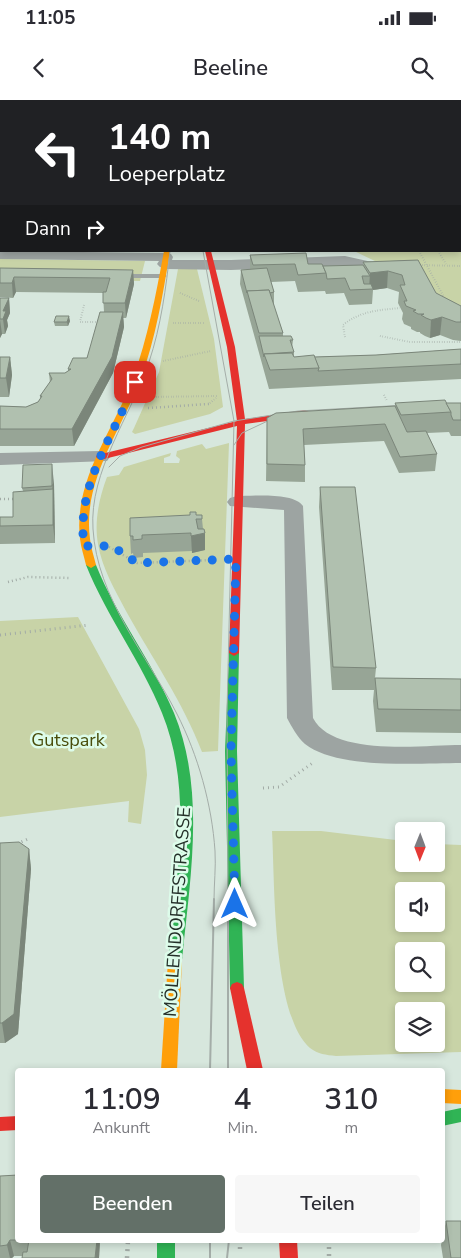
<!DOCTYPE html>
<html lang="de">
<head>
<meta charset="utf-8">
<style>
	:root { --surface:#fff; --page:#f7f7f7; --text:#2b2b33; --muted:#7c7c81; --accent:#637068 }
	body { margin:0; font-family:"Nunito Sans",sans-serif; background:var(--page); color:var(--text); height:100vh; display:flex; flex-direction:column; font-size:19px; white-space:nowrap }
	* { box-sizing:border-box; margin:0 }
	p { font-size:16px; color:var(--muted) }
	.icon { flex:none; width:28px; height:28px; fill:none; stroke:currentColor; stroke-width:2; stroke-linecap:round; stroke-linejoin:round }
	.map { position:relative; flex:1; overflow:hidden }
	.side { position:absolute; left:15px; top:968px; width:430px; height:175px; display:flex; flex-direction:column; background:var(--surface); border-radius:5px; box-shadow:0 2px 8px #0003 }
	.side>* { flex:none }
	.banner { position:absolute; left:0px; top:0px; width:461px; height:152px; box-shadow:0 2px 8px #0003; background:#202124; color:#fff; overflow:hidden }
	.needle { width:32px; rotate:181deg }
	.buttons { position:absolute; left:395px; top:722px; display:grid; gap:10px }
	.buttons a { display:grid; place-items:center; width:50px; height:50px; border-radius:5px; background:var(--surface); box-shadow:0 2px 8px #0003; font-size:25px }
	.pin { position:absolute; display:grid; place-items:center; width:42px; height:42px; color:#fff; margin:-21px; border-radius:10px; box-shadow:0 2px 8px #0006 }
	.me { position:absolute; width:55px; margin:-28px; rotate:0deg; stroke-linejoin:round; filter:drop-shadow(0 0 4px #0008) }
	.turn { display:flex; align-items:center; gap:18px; height:105px; padding:0 25px; font-size:22px }
	.turn .icon { width:65px; height:65px; stroke-width:2.5 }
	.turn b { display:block; font-size:35px; line-height:42px }
	.then { display:flex; align-items:center; height:48px; padding:0 25px; background:#0003; gap:10px; font-size:19px }
	.eta { display:flex; justify-content:space-evenly; align-items:center; height:85px; text-align:center }
	.eta b { font-size:30px; font-weight:600; line-height:35px }
	.action { display:flex; gap:10px; margin-top:auto; padding:10px 25px }
	.action a { flex:1; height:58px; border-radius:5px; background:var(--accent); color:#fff; font-size:20px; font-weight:600; line-height:58px; text-align:center }
	.action a+a { background:var(--page); color:var(--text) }
	.status { display:flex; justify-content:space-between; align-items:center; height:35px; padding:0 25px; background:var(--surface); direction:ltr }
	.status svg { height:14px; fill:currentColor }
	header { display:flex; justify-content:space-between; align-items:center; height:65px; padding:0 25px; background:var(--surface); font-size:22px; font-weight:600 }
	.map>svg:first-child { display:block }
	.green { fill:#c8d3a7; fill-rule:evenodd }
	.lines { fill:none; stroke-linecap:round; stroke-linejoin:round }
	.path-far3 { stroke:#a2aba6; stroke-width:2; stroke-dasharray:0.5 2; stroke-linecap:butt }
	.path-far2 { stroke:#a2aba6; stroke-width:2.5; stroke-dasharray:1 3; stroke-linecap:butt }
	.path-far1 { stroke:#a2aba6; stroke-width:3; stroke-dasharray:1 4; stroke-linecap:butt }
	.path { stroke:#a2aba6; stroke-width:4.5; stroke-dasharray:2 5; stroke-linecap:butt }
	.lane { fill:#9da4a2; fill-rule:evenodd }
	.street { fill:#9da4a2; fill-rule:evenodd }
	.fast { fill:#30b455; fill-rule:evenodd }
	.slow { fill:#ff9f0a; fill-rule:evenodd }
	.jam { fill:#e5322d; fill-rule:evenodd }
	.tram-far1 { stroke:#a4ada8; stroke-width:1 }
	.tram { stroke:#a4ada8; stroke-width:2 }
	.wall { fill:#97a596 }
	.shaded-wall { fill:#7b867a }
	.building { fill:#b0c0af; stroke:#7b867a }
	.route { stroke:#1a73e8; stroke-width:9; stroke-dasharray:0 16.2 }
	.labels { text-anchor:middle; stroke-width:5; stroke-linejoin:round; paint-order:stroke }
	.park-label { font-size:18px; fill:#484c0a; stroke:#ddfcea }
	.street-label { font-size:18px; fill:#243029; stroke:#ddfcea }
</style>
</head>
<body>
<div class="status"><b>11:05</b><svg viewBox="0 0 49 12"><path d="M0 12V9h3v3zM5 12V6h3v6zM10 12V3h3v9zM15 12V0h3v12zM26 1h20v11H26zM47 4h2v5h-2z"/></svg></div>
<header><svg class="icon" aria-label="back" viewBox="0 0 24 24"><path d="M15 5l-7 7 7 7"/></svg>Beeline<svg class="icon" aria-label="search" viewBox="0 0 24 24"><circle cx="10" cy="10" r="6"/><path d="M15 15l6 6"/></svg></header>
<div class="map">
<svg width="461" height="1158" viewBox="0 0 461 1158">
	<rect width="100%" height="100%" fill="#d7e7dd"/>
	<g class="green">
		<polygon points="460,31 461,31 461,218 377,162 354,151 460,151"/>
		<polygon points="0,159 145,161 140,181 0,180"/>
		<polygon points="178,169 197,169 214,239 223,307 210,314 135,334 132,332 134,328 159,272"/>
		<path d="M 229,343 L 218,651 L 202,652 C 183,602 152,558 126,511 C 115,490 102,468 98,444 C 94,422 99,398 107,377 L 119,375 L 124,367 L 171,353 L 170,356 L 164,358 L 164,363 L 179,363 L 180,359 L 176,356 L 177,351 L 202,344 L 206,349 Z"/>
		<polygon points="78,517 139,629 145,650 147,675 141,724 128,722 129,701 0,717 0,521"/>
		<path d="M 272,731 L 321,731 L 404,741 L 404,764 L 436,764 L 436,744 L 461,745 L 461,952 L 336,956 C 326,955 318,954 310,948 C 272,915 275,781 272,731 ZM 404,791 L 436,791 L 436,824 L 404,824 ZM 404,851 L 436,851 L 436,884 L 404,884 ZM 404,911 L 436,911 L 436,944 L 404,944 Z"/>
	</g>
	<g class="lines">
		<g class="path-far3">
			<polyline points="214,1 216,0"/>
			<polyline points="460,139 461,137"/>
			<polyline points="419,151 446,201"/>
			<polyline points="438,151 446,164"/>
			<polyline points="417,165 461,166"/>
			<polyline points="180,193 199,201"/>
			<polyline points="84,205 80,222 99,222"/>
			<polyline points="173,223 205,223"/>
			<polyline points="380,236 410,242 461,242"/>
			<path d="M 345,237 L 343,225 C 360,211 379,210 400,208"/>
			<polyline points="163,261 211,251"/>
			<polyline points="384,295 387,301"/>
			<polyline points="151,297 217,296"/>
			<polyline points="210,303 216,298"/>
		</g>
		<g class="path-far2">
			<polyline points="148,308 209,304 211,302"/>
			<polyline points="0,399 15,399"/>
			<polyline points="109,447 137,463 213,460"/>
			<polyline points="8,482 28,477 71,478"/>
		</g>
		<g class="path-far1">
			<polyline points="0,535 89,525"/>
			<polyline points="263,688 279,687 314,662"/>
			<polyline points="17,744 30,738"/>
		</g>
		<g class="path">
			<polyline points="240,1140 240,1149"/>
			<polyline points="329,1140 329,1158"/>
			<polyline points="127,1158 128,1140"/>
		</g>
		<g class="lane">
			<polygon points="460,17 461,18 461,22 460,22"/>
			<rect x="0" y="21" width="1" height="4"/>
			<polygon points="114,174 163,174 167,176 163,178 114,178"/>
		</g>
		<g class="street">
			<polygon points="428,0 440,0 441,1 429,1"/>
			<polygon points="0,151 166,153 171,154 173,157 172,160 231,160 345,156 381,164 384,167 376,172 345,166 231,170 165,169 160,167 157,164 159,161 0,159"/>
			<polygon points="100,351 107,353 110,357 107,361 0,365 0,353"/>
			<path d="M 237,396 C 253,396 294,392 303,406 L 313,618 C 333,657 423,645 461,645 L 461,663 C 420,663 338,670 305,644 C 297,637 292,627 287,618 L 284,410 L 230,406 L 227,402 L 230,398 Z"/>
		</g>
		<g class="fast">
			<path d="M 91,462 L 96,465 C 117,517 152,561 174,613 C 206,691 190,778 182,860 L 180,864 L 175,866 L 170,864 L 168,860 C 176,779 194,692 162,613 C 141,561 107,517 86,465 Z"/>
			<polygon points="234,550 239,553 237,651 244,888 242,892 237,894 232,892 230,888 225,651 229,553"/>
			<polygon points="461,1008 461,1022 442,1026 442,1012"/>
			<rect x="157" y="1140" width="18" height="18"/>
		</g>
		<g class="slow">
			<path d="M 164,151 L 170,151 C 163,194 156,237 141,278 C 122,330 82,380 90,439 C 91,448 94,457 96,465 L 91,468 L 86,465 C 84,456 81,448 80,439 C 73,380 114,330 133,278 C 148,237 156,194 164,151 Z"/>
			<polygon points="175,854 180,856 182,860 177,970 161,970 168,860 170,856"/>
			<polygon points="442,989 461,990 461,1004 442,1003"/>
		</g>
		<g class="jam">
			<polygon points="205,151 211,151 235,247 245,319 306,310 310,313 306,316 245,324 239,553 234,556 229,553 237,326 100,360 96,357 97,355 237,321 227,247"/>
			<polygon points="237,882 242,884 244,888 263,970 247,970 230,888 232,884"/>
			<polygon points="18,1016 18,1030 0,1031 0,1017"/>
			<polygon points="279,1140 297,1140 298,1158 280,1158"/>
		</g>
		<g class="tram-far1">
			<polyline points="229,1 232,0"/>
			<path d="M 170,151 C 166,188 161,226 149,262 C 131,316 89,371 93,429 C 97,498 147,555 177,614 C 198,655 212,705 215,751 C 216,767 214,784 214,800"/>
			<polyline points="203,151 234,321 227,611 228,800"/>
			<polyline points="234,345 242,333 272,319"/>
			<polyline points="109,367 120,356 142,347 234,321 298,311 408,305"/>
		</g>
		<g class="tram">
			<polyline points="228,799 228,970"/>
			<polyline points="210,970 214,799"/>
			<polyline points="210,1140 210,1158"/>
			<polyline points="227,1158 229,1140"/>
		</g>
	</g>
	<g class="wall">
		<polygon points="0,0 115,0 1,1 1,19 0,19"/>
		<polygon points="307,0 427,0 427,1 317,1"/>
		<rect x="0" y="27" width="1" height="25"/>
		<polygon points="1,54 1,145 0,145 0,56"/>
		<polygon points="250,155 323,166 363,165 363,162 418,160 436,193 461,206 461,241 453,240 440,235 430,238 425,236 420,233 420,232 417,232 411,229 411,227 404,224 402,219 403,213 398,203 399,192 387,188 373,190 372,204 349,205 344,193 326,194 325,191 298,192 295,181 271,182 274,192 274,207 283,233 283,236 293,240 292,248 294,252 294,257 314,257 376,255 461,249 461,279 269,289 240,184 241,170 250,169"/>
		<polygon points="0,168 133,170 134,184 126,218 123,218 124,227 113,273 74,346 0,346 0,306 26,307 38,302 40,299 40,296 50,283 49,273 65,273 68,271 68,269 87,258 104,212 103,193 16,192 13,198 0,197"/>
		<polygon points="0,198 9,198 10,213 7,220 8,226 5,234 2,234 0,238"/>
		<polygon points="70,221 68,226 55,226 54,222"/>
		<polygon points="0,257 10,257 12,275 9,297 0,297"/>
		<polygon points="395,303 461,303 461,336 451,336 449,332 427,333 437,354 435,371 399,373 384,341 304,345 305,365 305,382 266,381 267,318 395,306"/>
		<polygon points="54,384 55,443 0,444 0,417 13,417 23,391 22,388"/>
		<polygon points="320,387 376,568 375,578 461,579 461,633 376,632 373,601 374,590 332,590 319,407"/>
		<polygon points="196,415 202,419 203,429 205,433 205,450 192,453 192,451 143,453 143,457 134,458 133,453 131,454 130,436"/>
		<polygon points="0,743 29,749 31,769 18,934 5,943 0,943"/>
		<polygon points="0,1076 18,1140 100,1140 99,1158 22,1158 22,1156 14,1156 12,1158 0,1158"/>
		<polygon points="446,1121 461,1158 443,1158 441,1145"/>
	</g>
	<g class="shaded-wall">
		<polygon points="133,170 134,184 126,218 125,203"/>
		<polygon points="388,171 387,188 373,190 373,189 369,189 370,173"/>
		<polygon points="14,177 16,192 13,198 12,183"/>
		<polygon points="9,198 10,213 7,220 8,226 5,234 3,219 3,211"/>
		<polygon points="123,212 124,227 113,273 74,346 72,329"/>
		<polygon points="69,216 70,221 68,226 67,222"/>
		<polygon points="442,217 440,235 430,238 431,220"/>
		<polygon points="0,220 2,234 0,238"/>
		<polygon points="10,257 12,275 9,297 6,278"/>
		<polygon points="52,364 54,384 55,443 53,425"/>
		<polygon points="205,433 205,450 192,453 191,436"/>
		<polygon points="29,749 31,769 18,934 5,943 2,923"/>
		<polygon points="10,1140 14,1156 12,1158 10,1158 7,1145"/>
		<polygon points="97,1140 100,1140 99,1158 95,1158"/>
	</g>
	<g class="building">
		<polygon points="0,0 107,0 121,1 1,1 1,5 0,5"/>
		<polygon points="161,0 182,0 181,1 159,1"/>
		<polygon points="236,0 276,0 276,1 235,1"/>
		<rect x="0" y="27" width="1" height="10"/>
		<polygon points="1,54 1,101 0,102 0,56"/>
		<rect x="0" y="118" width="1" height="10"/>
		<polygon points="306,153 308,164 322,164 326,173 298,175 295,164 253,165 250,155"/>
		<polygon points="418,160 436,193 461,206 461,222 456,222 442,217 431,220 426,218 421,215 424,214 418,214 413,211 416,210 406,206 404,201 407,201 400,185 405,185 402,175 388,171 370,173 363,162"/>
		<polygon points="363,165 370,176 362,176 364,184 371,184 373,189 350,190 345,178 327,179 326,173 323,166"/>
		<polygon points="0,168 133,170 125,203 103,203 103,192 106,192 110,178 14,177 12,183 0,183"/>
		<polygon points="267,168 274,192 270,193 269,190 247,191 247,193 241,170"/>
		<polygon points="269,190 283,233 259,233 247,191"/>
		<polygon points="0,198 9,198 3,211 6,211 3,219 0,219"/>
		<polygon points="100,212 123,212 112,257 72,329 0,329 0,306 26,307 38,302 42,296 40,296 52,279 49,273 65,273 71,269 68,269 73,258 87,258"/>
		<polygon points="56,216 69,216 67,222 54,222"/>
		<polygon points="259,236 291,236 293,240 290,240 294,252 264,254 264,257"/>
		<polygon points="461,249 461,264 318,271 319,268 314,257 376,255"/>
		<polygon points="292,253 294,257 314,255 319,268 270,270 264,254"/>
		<polygon points="0,257 10,257 6,278 0,278"/>
		<polygon points="445,300 451,312 401,315 395,303"/>
		<polygon points="446,303 461,303 461,320 453,320 451,315 451,312"/>
		<polygon points="395,306 407,332 426,331 437,354 400,357 385,324 303,329 305,365 267,364 267,318 276,313"/>
		<polygon points="52,364 52,386 22,388 23,365"/>
		<polygon points="320,387 355,387 376,568 333,567"/>
		<polygon points="53,389 53,425 0,426 0,417 13,417 13,392"/>
		<polygon points="190,412 196,412 196,415 202,415 202,419 196,419 198,429 204,429 205,433 191,436 191,433 142,435 142,439 133,440 133,436 130,436 130,418 190,415"/>
		<polygon points="375,578 461,579 461,610 378,609"/>
		<polygon points="19,742 29,749 14,914 2,923 0,923 0,743"/>
		<polygon points="18,1075 18,1140 21,1140 10,1140 7,1145 0,1146 0,1076"/>
		<polygon points="446,1121 461,1121 461,1158 451,1158"/>
		<polygon points="29,1140 97,1140 95,1158 22,1158 23,1152 27,1152"/>
	</g>
	<g class="lines">
		<path class="route" d="M 135,282 C 114,337 76,383 84,446 L 112,446 L 137,463 L 236,459 L 231,651 L 235,804"/>
	</g>
	<g class="labels">
		<g class="park-label">
			<text x="68" y="646">Gutspark</text>
		</g>
		<g class="street-label">
			<text transform="translate(177 812) rotate(-86)" y="6">MÖLLENDORFFSTRASSE</text>
		</g>
	</g>
</svg>
<div class="buttons">
<a><svg class="needle" viewBox="-14 -14 28 28"><path d="M0-13l5 13h-10z" fill="#e53935"/><path d="M0 13l5-13h-10z" fill="#7c7c81"/></svg></a>
<a><svg class="icon" aria-label="sound" viewBox="0 0 24 24"><path d="M4 9h4l5-4v14l-5-4H4zM17 9q2 3 0 6"/></svg></a>
<a><svg class="icon" aria-label="search" viewBox="0 0 24 24"><circle cx="10" cy="10" r="6"/><path d="M15 15l6 6"/></svg></a>
<a><svg class="icon" aria-label="layers" viewBox="0 0 24 24"><path d="M12 4l9 5-9 5-9-5zM3 14l9 5 9-5"/></svg></a>
</div>
<div class="pin" style="left:135px;top:282px;background:#d93025"><svg class="icon" aria-label="arrive" viewBox="0 0 24 24"><path d="M6 21V4h12l-3 4 3 4H6"/></svg></div>
<svg class="me" style="left:235px;top:804px" viewBox="-20 -20 40 40"><path d="M0-17L14 15 0 8-14 15z" fill="#1a73e8" stroke="#fff" stroke-width="4"/></svg>
<div class="banner">
<div class="turn"><svg class="icon" aria-label="left" viewBox="0 0 24 24"><path d="M17 20v-9H6M10 6l-5 5 5 5"/></svg><div><b>140 m</b>Loeperplatz</div></div>
<div class="then">Dann<svg class="icon" aria-label="right" viewBox="0 0 24 24"><path d="M7 20v-9h11M14 6l5 5-5 5"/></svg></div>
</div>
<section class="side">
<div class="eta">
<div><b>11:09</b><p>Ankunft</p></div>
<div><b>4</b><p>Min.</p></div>
<div><b>310</b><p>m</p></div>
</div>
<div class="action"><a>Beenden</a><a>Teilen</a></div>
</section>
</div>
</body>
</html>
